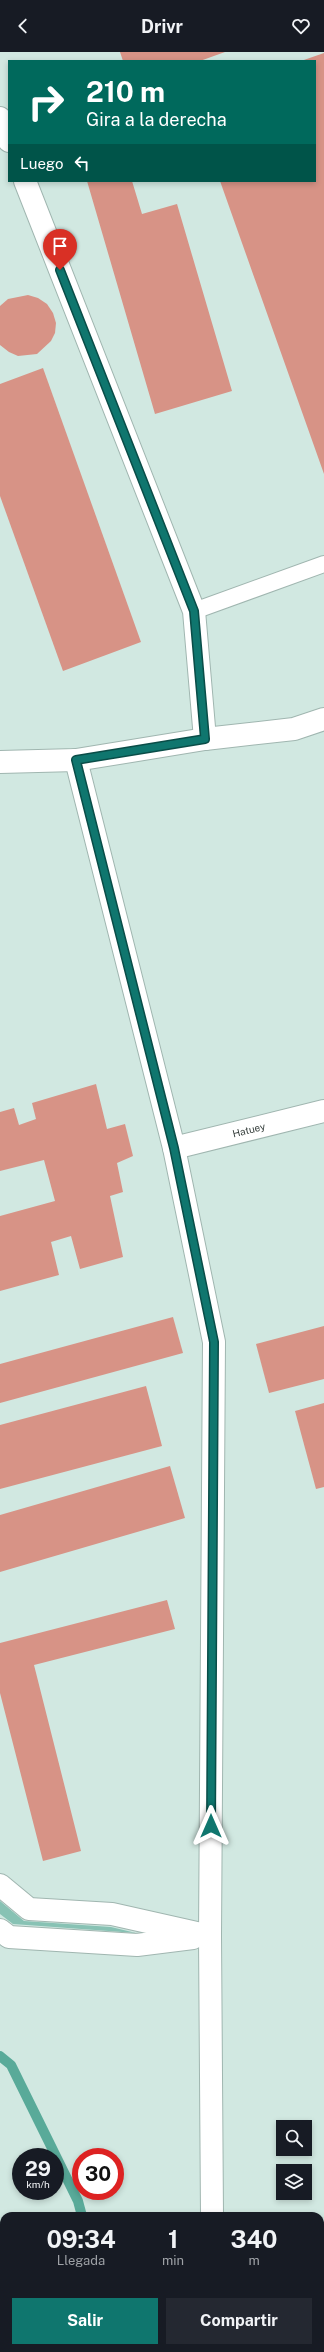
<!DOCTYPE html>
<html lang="es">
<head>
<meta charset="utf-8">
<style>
	:root { --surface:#171b24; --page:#242831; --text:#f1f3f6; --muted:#9ea1a6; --accent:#0f766e }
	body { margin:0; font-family:"Public Sans",sans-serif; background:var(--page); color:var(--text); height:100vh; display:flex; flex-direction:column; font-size:15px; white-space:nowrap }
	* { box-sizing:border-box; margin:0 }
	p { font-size:13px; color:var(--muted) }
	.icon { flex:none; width:22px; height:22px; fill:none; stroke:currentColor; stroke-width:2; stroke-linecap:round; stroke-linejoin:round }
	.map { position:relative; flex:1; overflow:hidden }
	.drawer { position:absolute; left:0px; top:2160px; width:324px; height:140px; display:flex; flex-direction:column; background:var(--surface); border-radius:12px 12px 0 0; box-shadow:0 2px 6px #0003 }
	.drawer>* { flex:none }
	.banner { position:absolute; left:8px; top:8px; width:308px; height:122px; border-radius:0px; box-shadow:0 2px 6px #0003; background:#00695c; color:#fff; overflow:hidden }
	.tools { position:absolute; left:276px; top:2068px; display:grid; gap:8px }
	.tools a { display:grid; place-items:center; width:36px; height:36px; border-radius:0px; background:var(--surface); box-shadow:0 2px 6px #0003; font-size:20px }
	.speed { position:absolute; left:12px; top:2096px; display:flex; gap:8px; font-size:20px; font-weight:700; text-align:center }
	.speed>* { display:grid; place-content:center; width:52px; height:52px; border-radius:50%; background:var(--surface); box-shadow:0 2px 6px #0003; line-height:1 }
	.speed small { font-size:10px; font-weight:400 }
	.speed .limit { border:6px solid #d22; background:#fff; color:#111 }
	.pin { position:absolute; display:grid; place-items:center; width:34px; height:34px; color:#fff; margin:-41px -17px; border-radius:50% 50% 50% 0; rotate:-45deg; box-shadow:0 0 4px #0007 }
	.pin .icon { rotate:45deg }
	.me { position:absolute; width:44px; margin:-22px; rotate:0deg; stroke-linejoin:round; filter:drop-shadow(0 0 3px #0008) }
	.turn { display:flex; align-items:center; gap:14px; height:84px; padding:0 12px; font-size:18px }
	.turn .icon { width:52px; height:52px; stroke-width:2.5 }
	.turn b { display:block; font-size:28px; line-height:34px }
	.then { display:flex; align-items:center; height:38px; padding:0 12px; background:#0003; gap:8px; font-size:15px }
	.eta { display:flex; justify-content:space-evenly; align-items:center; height:68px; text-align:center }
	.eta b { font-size:24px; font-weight:700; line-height:28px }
	.primary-button { display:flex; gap:8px; margin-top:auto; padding:8px 12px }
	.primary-button a { flex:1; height:46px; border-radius:0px; background:var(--accent); color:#fff; font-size:16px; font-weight:700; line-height:46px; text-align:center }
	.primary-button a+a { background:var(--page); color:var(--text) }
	header { display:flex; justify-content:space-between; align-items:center; height:52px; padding:0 12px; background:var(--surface); font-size:18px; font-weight:700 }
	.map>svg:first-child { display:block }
	.green { fill:#88c2b4 }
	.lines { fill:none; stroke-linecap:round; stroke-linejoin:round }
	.stream { stroke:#59aa99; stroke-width:10 }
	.building { fill:#d79386 }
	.service-casing { stroke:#a0b6b0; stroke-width:18 }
	.minor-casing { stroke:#a0b6b0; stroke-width:24 }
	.tertiary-casing { stroke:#a0b6b0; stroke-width:24 }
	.service { stroke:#fff; stroke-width:16 }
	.minor { stroke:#fff; stroke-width:22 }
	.tertiary { stroke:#fff; stroke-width:22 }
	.route-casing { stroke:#0a4d48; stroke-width:10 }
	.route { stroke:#0f766e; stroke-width:7 }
	.labels { text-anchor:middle; stroke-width:4; stroke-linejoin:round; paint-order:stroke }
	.street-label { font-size:10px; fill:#343d3a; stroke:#def5ef }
</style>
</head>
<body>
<header><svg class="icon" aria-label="back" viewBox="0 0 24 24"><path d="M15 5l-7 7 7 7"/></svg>Drivr<svg class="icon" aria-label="heart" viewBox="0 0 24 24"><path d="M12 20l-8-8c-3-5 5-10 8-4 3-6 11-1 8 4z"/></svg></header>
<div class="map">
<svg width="324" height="2300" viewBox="0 0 324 2300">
	<rect width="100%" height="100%" fill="#d1e8e1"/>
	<polygon class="green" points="0,1849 24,1869 111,1875 136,1881 13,1872 0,1862"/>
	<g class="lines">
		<g class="stream">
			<polyline points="0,2004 11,2013 78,2149 82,2164"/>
			<polyline points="118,2296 119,2300"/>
		</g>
	</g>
	<g class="building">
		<polygon points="120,0 225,0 200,9 123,9"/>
		<polygon points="324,1 324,422 220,129 315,129 315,9 301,9"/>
		<polygon points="87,129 132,129 142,162 177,152 232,339 155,362"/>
		<polygon points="28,243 38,246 47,252 53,261 56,271 55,281 51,289 37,302 18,304 9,300 0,293 0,254 8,247"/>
		<polygon points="43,316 141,590 63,619 0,444 0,332"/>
		<polygon points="96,1032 107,1077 125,1072 133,1104 117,1111 123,1140 110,1144 123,1205 80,1217 71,1184 51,1190 59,1223 0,1239 0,1164 55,1149 44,1108 0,1119 0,1060 14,1056 19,1073 36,1067 32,1051"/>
		<polygon points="173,1265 183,1301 0,1351 0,1312"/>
		<polygon points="324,1274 324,1327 269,1341 256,1292"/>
		<polygon points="146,1334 162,1394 0,1437 0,1373"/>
		<polygon points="324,1351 324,1435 316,1437 295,1359"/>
		<polygon points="170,1414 185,1466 0,1520 0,1463"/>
		<polygon points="167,1548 175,1577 34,1613 81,1799 43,1809 0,1641 0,1591"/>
		<polygon points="320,2226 324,2226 324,2300 319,2300"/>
		<polygon points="0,2231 4,2231 4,2296 18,2296 18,2300 0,2300"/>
	</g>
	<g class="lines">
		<defs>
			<polyline id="service" points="194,559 324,512"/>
			<g id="minor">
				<polyline points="0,66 9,89"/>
				<polyline points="25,129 194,559 205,687"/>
				<polyline points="76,708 174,1096 214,1290 210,1884 212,2164"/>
				<path id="s1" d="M 174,1096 L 324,1059"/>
				<polyline points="0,1833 29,1857 112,1862 210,1884"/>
				<polyline points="0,1878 9,1885 137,1893 193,1886"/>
				<polyline points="213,2296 213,2300"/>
			</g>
			<polyline id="tertiary" points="0,710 76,708 205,687 294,677 324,667"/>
		</defs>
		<use href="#service" class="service-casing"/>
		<use href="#minor" class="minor-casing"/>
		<use href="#tertiary" class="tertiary-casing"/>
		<use href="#service" class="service"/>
		<use href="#minor" class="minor"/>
		<use href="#tertiary" class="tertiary"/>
	</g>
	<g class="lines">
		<defs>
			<polyline id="route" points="60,218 194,559 205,687 76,708 174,1096 214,1290 211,1774"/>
		</defs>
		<use href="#route" class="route-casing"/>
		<use href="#route" class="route"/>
	</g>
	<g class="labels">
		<g class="street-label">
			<text dy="4" stroke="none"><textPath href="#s1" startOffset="77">Hatuey</textPath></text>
		</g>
	</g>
</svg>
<div class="tools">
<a><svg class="icon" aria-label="search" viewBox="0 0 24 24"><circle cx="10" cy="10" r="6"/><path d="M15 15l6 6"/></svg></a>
<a><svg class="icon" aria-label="layers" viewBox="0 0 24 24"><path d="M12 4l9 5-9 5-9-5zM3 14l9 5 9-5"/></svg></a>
</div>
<div class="speed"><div>29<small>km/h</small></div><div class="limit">30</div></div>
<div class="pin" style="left:60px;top:218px;background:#d93025"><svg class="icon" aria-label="arrive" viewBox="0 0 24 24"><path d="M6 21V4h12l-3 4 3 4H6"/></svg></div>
<svg class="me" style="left:211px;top:1774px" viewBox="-20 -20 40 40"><path d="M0-17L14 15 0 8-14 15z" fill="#0f766e" stroke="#fff" stroke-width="4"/></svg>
<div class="banner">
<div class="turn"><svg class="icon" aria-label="right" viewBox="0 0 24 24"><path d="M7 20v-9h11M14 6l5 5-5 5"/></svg><div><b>210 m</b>Gira a la derecha</div></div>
<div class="then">Luego<svg class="icon" aria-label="left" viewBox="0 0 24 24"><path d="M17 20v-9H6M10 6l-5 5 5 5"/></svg></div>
</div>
<section class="drawer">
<div class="eta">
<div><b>09:34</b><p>Llegada</p></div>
<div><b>1</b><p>min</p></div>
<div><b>340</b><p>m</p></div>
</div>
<div class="primary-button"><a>Salir</a><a>Compartir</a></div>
</section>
</div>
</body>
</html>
